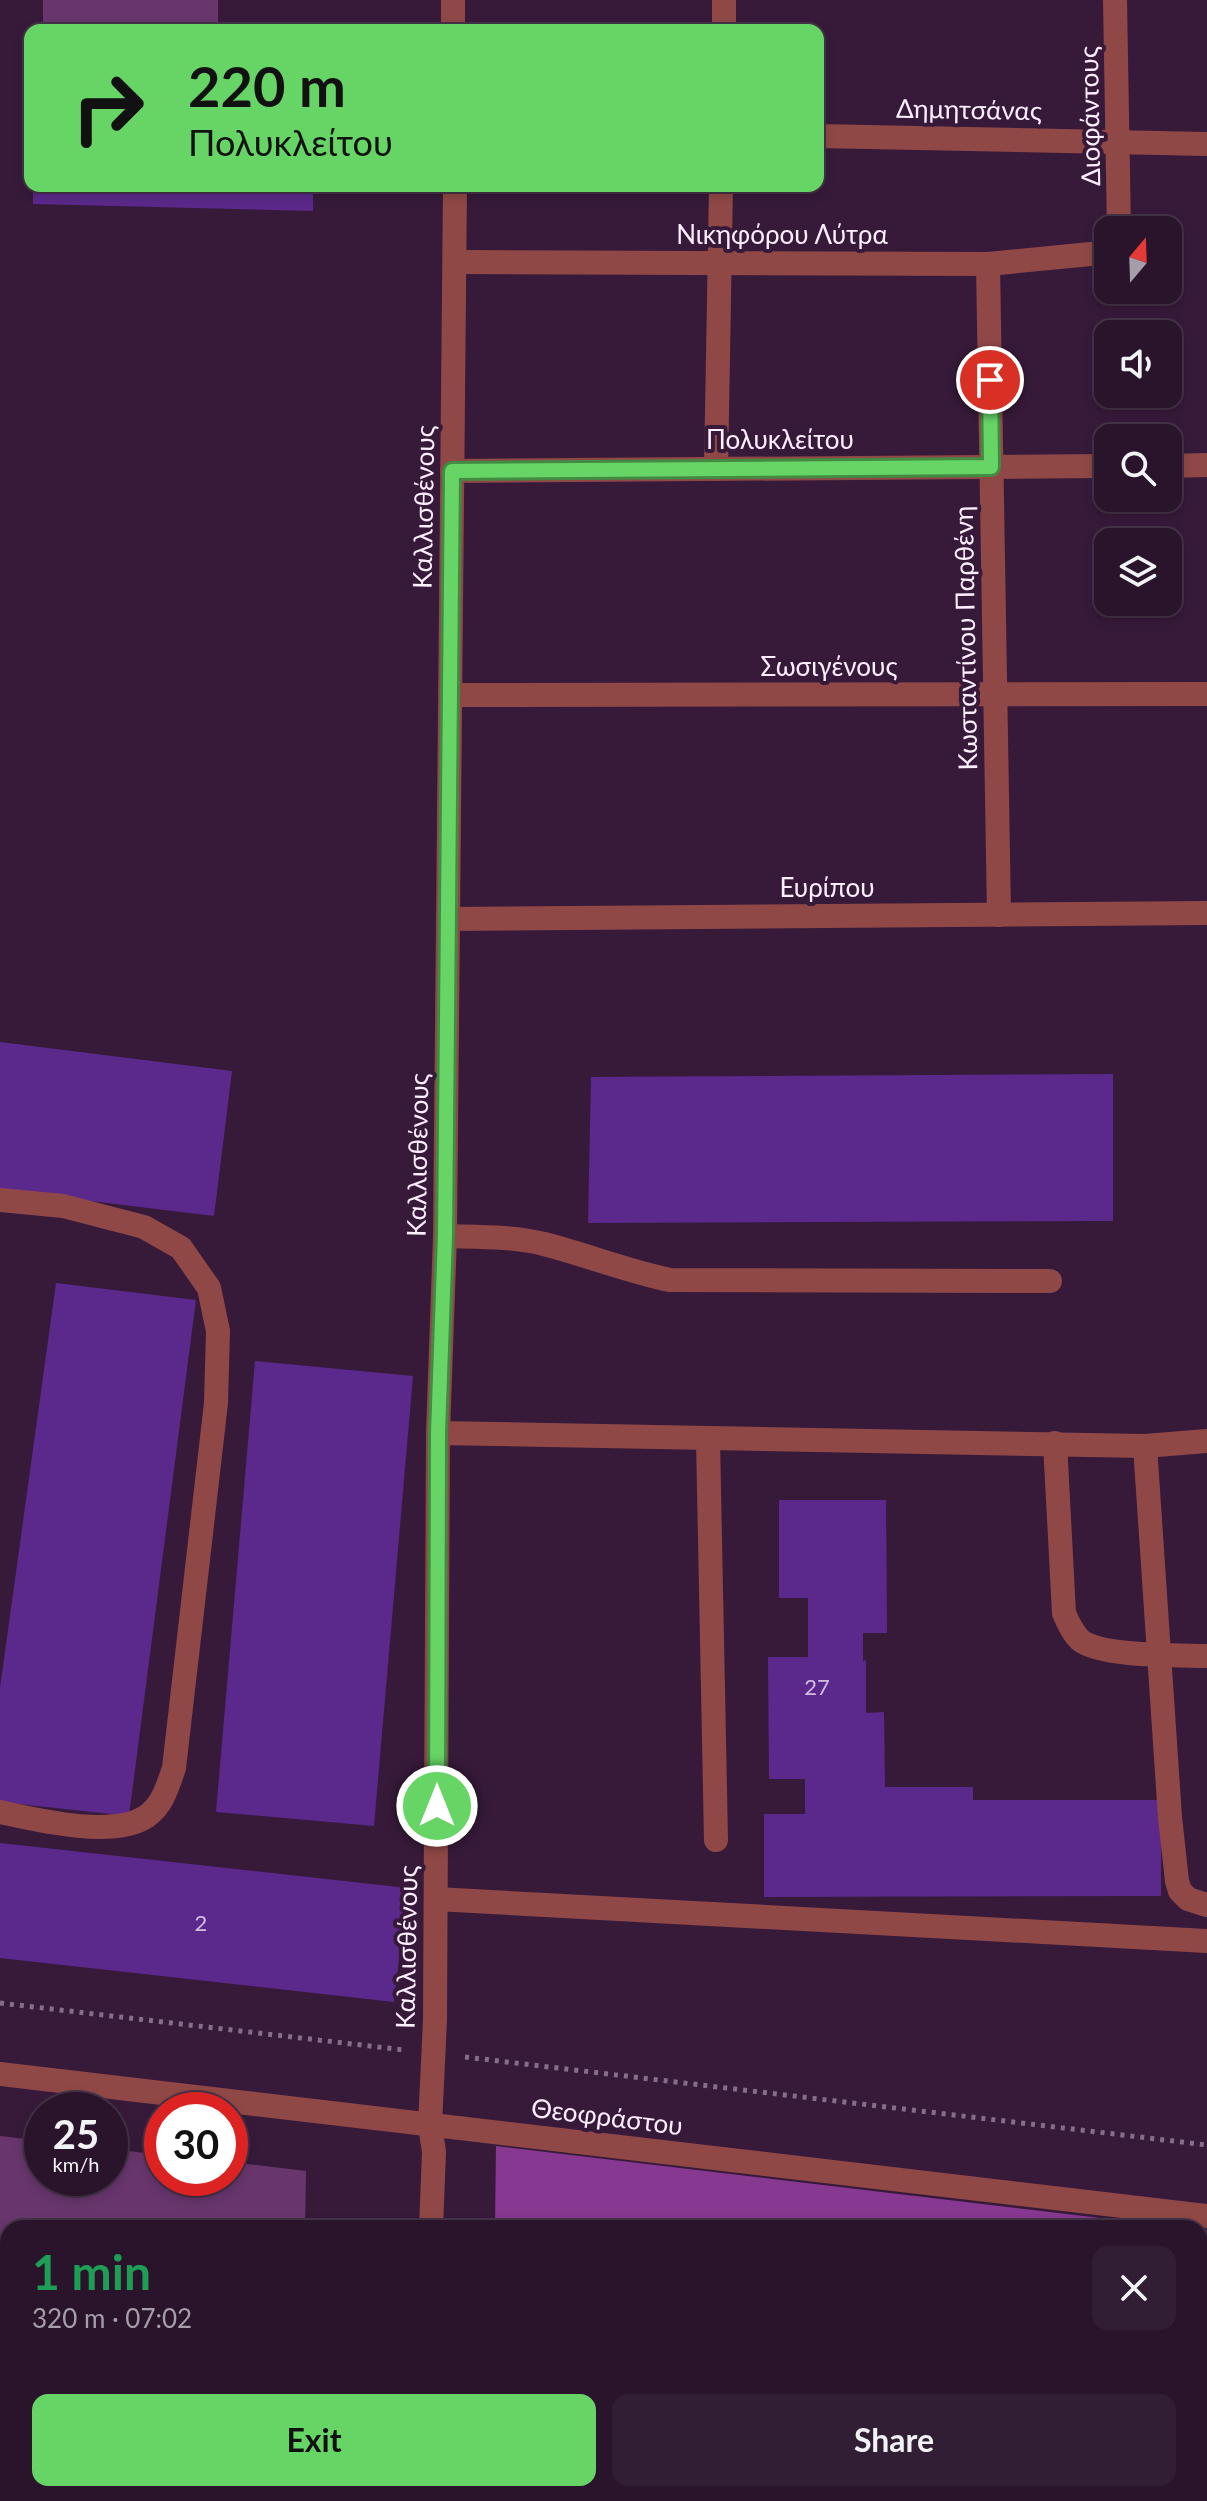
<!DOCTYPE html>
<html lang="en">
<head>
<meta charset="utf-8">
<style>
	:root { --surface:#29142c; --page:#311d34; --text:#f1f3f6; --muted:#a59ea9; --line:#453348; --accent:#67d466 }
	body { margin:0; font-family:Lato,sans-serif; background:var(--page); color:var(--text); height:100vh; display:flex; flex-direction:column; font-size:30px; white-space:nowrap }
	* { box-sizing:border-box; margin:0 }
	p { font-size:26px; color:var(--muted) }
	.icon { flex:none; width:44px; height:44px; fill:none; stroke:currentColor; stroke-width:2; stroke-linecap:round; stroke-linejoin:round }
	.map { position:relative; flex:1; overflow:hidden }
	.side { position:absolute; left:0px; top:2220px; width:1208px; height:282px; display:flex; flex-direction:column; background:var(--surface); border-radius:24px 24px 0 0; box-shadow:0 4px 12px #0003,0 0 0 2px var(--line) }
	.side>* { flex:none }
	.banner { position:absolute; left:24px; top:24px; width:800px; height:168px; border-radius:16px; box-shadow:0 4px 12px #0003,0 0 0 2px var(--line); background:#67d466; color:#111; overflow:hidden }
	.needle { width:52px; rotate:19deg }
	.controls { position:absolute; left:1094px; top:216px; display:grid; gap:16px }
	.controls a { display:grid; place-items:center; width:88px; height:88px; border-radius:16px; background:var(--surface); box-shadow:0 4px 12px #0003,0 0 0 2px var(--line); font-size:40px }
	.speed { position:absolute; left:24px; top:2092px; display:flex; gap:16px; font-size:40px; font-weight:700; text-align:center }
	.speed>* { display:grid; place-content:center; width:104px; height:104px; border-radius:50%; background:var(--surface); box-shadow:0 4px 12px #0003,0 0 0 2px var(--line); line-height:1 }
	.speed small { font-size:20px; font-weight:400 }
	.speed .limit { border:12px solid #d22; background:#fff; color:#111 }
	.pin { position:absolute; display:grid; place-items:center; width:68px; height:68px; color:#fff; margin:-34px; border:4px solid #fff; border-radius:50%; box-shadow:0 2px 8px #0007 }
	.me { position:absolute; width:88px; margin:-44px; rotate:0deg; stroke-linejoin:round; filter:drop-shadow(0 0 6px #0008) }
	.turn { display:flex; align-items:center; gap:28px; height:168px; padding:0 32px; font-size:36px }
	.turn .icon { width:104px; height:104px; stroke-width:2.5 }
	.turn b { display:block; font-size:56px; line-height:68px }
	.round { display:grid; place-items:center; flex:none; width:84px; height:84px; border-radius:16px; background:var(--page) }
	.head { display:flex; align-items:center; justify-content:space-between; height:136px; padding:0 32px }
	h1 { font-size:48px; font-weight:700; line-height:60px; color:#1e9e55 }
	.cta { display:flex; gap:16px; margin-top:auto; padding:16px 32px }
	.cta a { flex:1; height:92px; border-radius:16px; background:var(--accent); color:#111; font-size:32px; font-weight:700; line-height:92px; text-align:center }
	.cta a+a { background:var(--page); color:var(--text) }
	.map>svg:first-child { display:block }
	.green { fill:#68366d }
	.forest { fill:#873890 }
	.building { fill:#5b298b }
	.lines { fill:none; stroke-linecap:round; stroke-linejoin:round }
	.path { stroke:#866e88; stroke-width:5; stroke-dasharray:4 6; stroke-linecap:butt }
	.minor { stroke:#904846; stroke-width:24 }
	.route-casing { stroke:#438a42; stroke-width:20 }
	.route { stroke:#67d466; stroke-width:14 }
	.labels { text-anchor:middle; stroke-width:8; stroke-linejoin:round; paint-order:stroke }
	.number-label { font-size:22px; fill:#d5bde2 }
	.street-label { font-size:26px; fill:#feeeff; stroke:#371a3a }
</style>
</head>
<body>
<div class="map">
<svg width="1207" height="2501" viewBox="0 0 1207 2501">
	<rect width="100%" height="100%" fill="#371a3a"/>
	<g class="green">
		<rect x="43" y="0" width="175" height="30"/>
		<polygon points="0,2136 42,2141 42,2178 110,2178 110,2149 162,2155 162,2178 230,2178 230,2162 306,2171 305,2228 8,2228 8,2336 0,2336"/>
		<polygon points="1200,2427 1207,2427 1207,2501 755,2501 755,2494 1200,2494"/>
	</g>
	<g class="forest">
		<polygon points="496,2146 1184,2228 495,2228"/>
		<polygon points="1200,2230 1207,2231 1207,2406 1200,2406"/>
	</g>
	<g class="building">
		<polygon points="33,186 313,186 313,211 33,204"/>
		<polygon points="0,1042 232,1071 214,1216 0,1190"/>
		<polygon points="1113,1074 1113,1221 588,1223 591,1077"/>
		<polygon points="56,1283 196,1300 129,1816 0,1802 0,1688"/>
		<polygon points="255,1361 413,1376 374,1826 216,1812"/>
		<polygon points="779,1500 886,1500 887,1633 863,1633 863,1661 866,1660 866,1713 884,1712 885,1787 973,1787 973,1800 1161,1800 1161,1896 764,1897 764,1814 805,1814 805,1779 769,1779 768,1657 808,1657 808,1598 779,1598"/>
		<polygon points="0,1843 407,1888 394,2002 0,1958"/>
	</g>
	<g class="lines">
		<g class="path">
			<polyline points="0,2003 404,2050"/>
			<polyline points="465,2057 1207,2145"/>
		</g>
		<g class="minor">
			<polyline points="453,0 453,30"/>
			<polyline points="1115,0 1119,230"/>
			<polyline points="724,30 724,0"/>
			<polyline points="818,136 1207,144"/>
			<polyline points="455,262 988,264 1101,253 1108,250"/>
			<polyline points="988,264 999,915"/>
			<polyline points="1168,466 1207,465"/>
			<polyline points="716,469 721,186"/>
			<polyline points="452,471 1108,466"/>
			<polyline points="451,695 1207,694"/>
			<polyline points="448,919 1207,913"/>
			<path d="M 0,1200 L 63,1206 L 144,1227 L 181,1248 L 209,1288 L 218,1331 L 216,1403 L 174,1768 C 168,1785 163,1805 147,1816 C 114,1839 37,1820 0,1812"/>
			<path d="M 445,1236 C 478,1237 512,1236 544,1244 C 587,1255 627,1271 670,1280 L 1050,1281"/>
			<polyline points="438,1433 1145,1446 1207,1441"/>
			<polyline points="708,1439 716,1840"/>
			<path d="M 1055,1443 L 1064,1613 C 1068,1623 1072,1632 1080,1640 C 1101,1657 1179,1655 1207,1656"/>
			<polyline points="1145,1446 1170,1817 1177,1881 1180,1891 1188,1899 1207,1905"/>
			<polyline points="436,1899 1207,1941"/>
			<polyline points="0,2074 1207,2216"/>
			<polyline points="431,2228 434,2152 430,2125 435,2020 438,1433 445,1236 455,186"/>
			<polyline points="6,2392 7,2501"/>
			<polyline points="438,2494 439,2501"/>
		</g>
	</g>
	<g class="lines">
		<defs>
			<polyline id="route" points="437,1806 438,1433 445,1236 452,471 991,467 990,380"/>
		</defs>
		<use href="#route" class="route-casing"/>
		<use href="#route" class="route"/>
	</g>
	<g class="labels">
		<g class="number-label">
			<text x="817" y="1695">27</text>
			<text x="201" y="1931">2</text>
		</g>
		<g class="street-label">
			<text transform="translate(969 110) rotate(1)" y="9">Δημητσάνας</text>
			<text transform="translate(1090 116) rotate(-91)" y="9">Διοφάντους</text>
			<text x="782" y="244">Νικηφόρου Λύτρα</text>
			<text x="780" y="449">Πολυκλείτου</text>
			<text transform="translate(424 507) rotate(-89)" y="9">Καλλισθένους</text>
			<text transform="translate(966 638) rotate(-91)" y="9">Κωσταντίνου Παρθένη</text>
			<text x="829" y="676">Σωσιγένους</text>
			<text x="827" y="897">Ευρίπου</text>
			<text transform="translate(418 1155) rotate(-89)" y="9">Καλλισθένους</text>
			<text transform="translate(407 1947) rotate(-89)" y="9">Καλλισθένους</text>
			<text transform="translate(607 2117) rotate(7)" y="9">Θεοφράστου</text>
		</g>
	</g>
</svg>
<div class="controls">
<a><svg class="needle" viewBox="-14 -14 28 28"><path d="M0-13l5 13h-10z" fill="#e53935"/><path d="M0 13l5-13h-10z" fill="#a59ea9"/></svg></a>
<a><svg class="icon" aria-label="sound" viewBox="0 0 24 24"><path d="M4 9h4l5-4v14l-5-4H4zM17 9q2 3 0 6"/></svg></a>
<a><svg class="icon" aria-label="search" viewBox="0 0 24 24"><circle cx="10" cy="10" r="6"/><path d="M15 15l6 6"/></svg></a>
<a><svg class="icon" aria-label="layers" viewBox="0 0 24 24"><path d="M12 4l9 5-9 5-9-5zM3 14l9 5 9-5"/></svg></a>
</div>
<div class="speed"><div>25<small>km/h</small></div><div class="limit">30</div></div>
<div class="pin" style="left:990px;top:380px;background:#d93025"><svg class="icon" aria-label="arrive" viewBox="0 0 24 24"><path d="M6 21V4h12l-3 4 3 4H6"/></svg></div>
<svg class="me" style="left:437px;top:1806px" viewBox="-20 -20 40 40"><circle r="17" fill="#67d466" stroke="#fff" stroke-width="3"/><path d="M0-11L8 9 0 5-8 9z" fill="#fff"/></svg>
<div class="banner">
<div class="turn"><svg class="icon" aria-label="right" viewBox="0 0 24 24"><path d="M7 20v-9h11M14 6l5 5-5 5"/></svg><div><b>220 m</b>Πολυκλείτου</div></div>
</div>
<section class="side">
<div class="head"><div><h1>1 min</h1><p>320 m · 07:02</p></div><a class="round"><svg class="icon" aria-label="close" viewBox="0 0 24 24"><path d="M6 6l12 12M18 6L6 18"/></svg></a></div>
<div class="cta"><a>Exit</a><a>Share</a></div>
</section>
</div>
</body>
</html>
